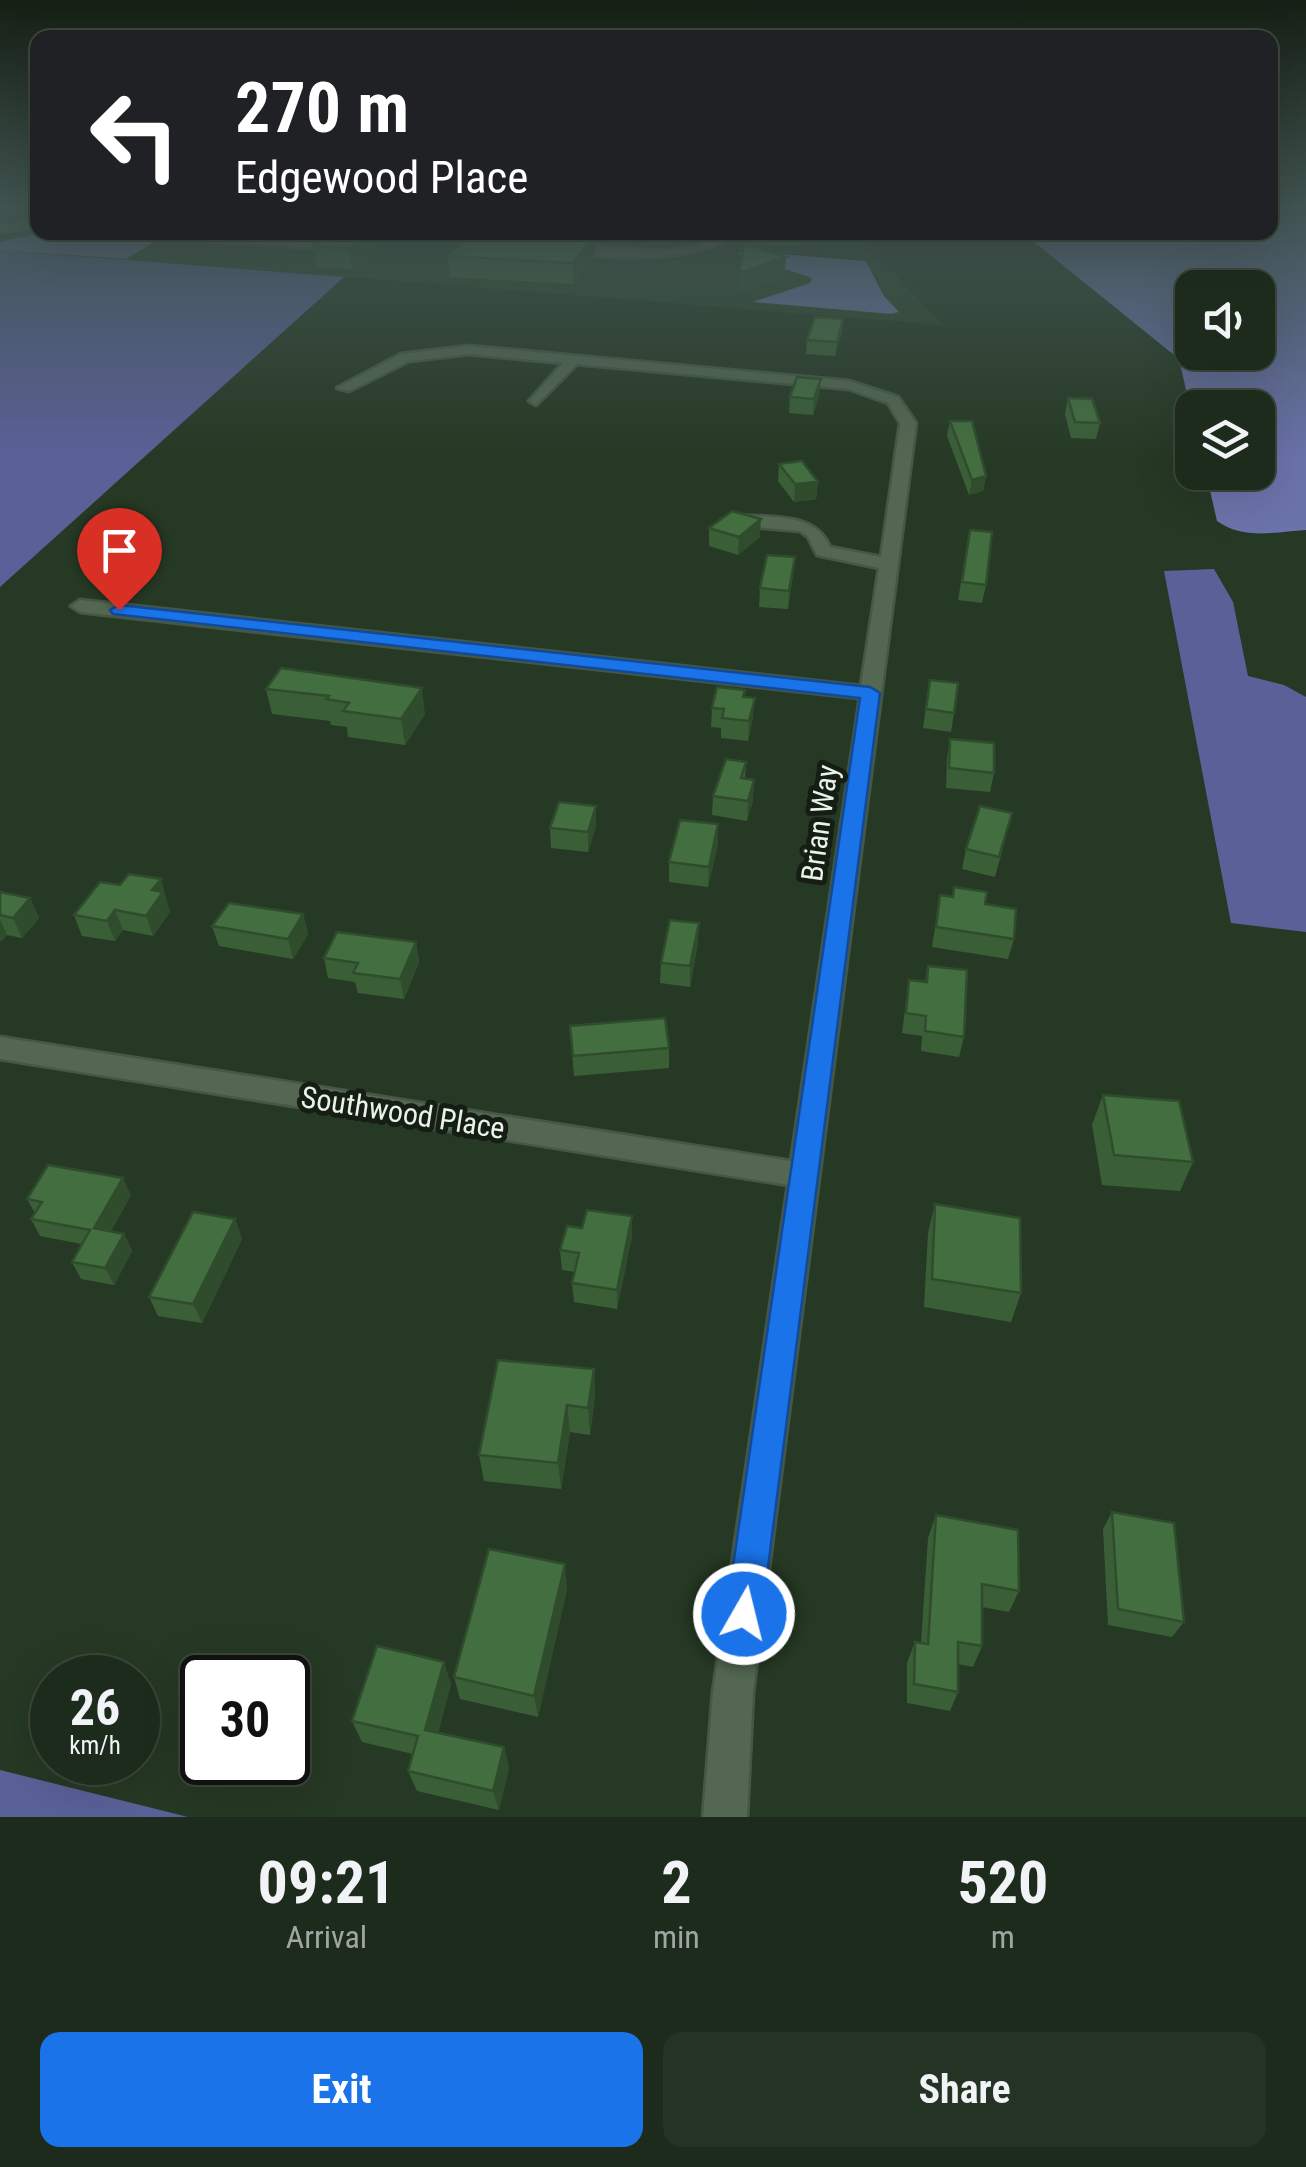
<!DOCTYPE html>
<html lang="en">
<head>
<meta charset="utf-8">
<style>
	:root { --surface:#1c2b1b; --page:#253324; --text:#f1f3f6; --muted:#a0a7a3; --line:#3a473a; --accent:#1a73e8 }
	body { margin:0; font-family:"Roboto Condensed",sans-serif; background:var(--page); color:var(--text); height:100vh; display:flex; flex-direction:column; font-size:38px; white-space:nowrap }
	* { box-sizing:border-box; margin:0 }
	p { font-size:32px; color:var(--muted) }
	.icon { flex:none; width:55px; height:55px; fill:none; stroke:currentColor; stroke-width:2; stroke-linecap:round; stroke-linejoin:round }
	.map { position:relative; height:1817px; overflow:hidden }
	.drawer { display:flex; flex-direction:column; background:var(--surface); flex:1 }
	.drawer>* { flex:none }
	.hud { position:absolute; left:30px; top:30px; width:1248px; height:210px; border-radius:20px; box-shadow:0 10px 40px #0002,0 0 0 2px var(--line); background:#202124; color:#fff; overflow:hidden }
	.tools { position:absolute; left:1175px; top:270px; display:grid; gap:20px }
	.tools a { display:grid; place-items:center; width:100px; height:100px; border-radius:20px; background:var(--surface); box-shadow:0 10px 40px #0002,0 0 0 2px var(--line); font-size:50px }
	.speed { position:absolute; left:30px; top:1655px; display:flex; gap:20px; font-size:50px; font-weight:700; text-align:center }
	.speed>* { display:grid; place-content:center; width:130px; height:130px; border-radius:50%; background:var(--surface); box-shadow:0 10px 40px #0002,0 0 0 2px var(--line); line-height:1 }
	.speed small { font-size:25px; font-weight:400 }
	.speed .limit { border:5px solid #111; border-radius:15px; background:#fff; color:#111 }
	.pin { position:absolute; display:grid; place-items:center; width:85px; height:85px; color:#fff; margin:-102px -42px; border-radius:50% 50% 50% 0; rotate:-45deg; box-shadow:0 0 10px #0007 }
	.pin .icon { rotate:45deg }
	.me { position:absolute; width:110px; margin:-55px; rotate:8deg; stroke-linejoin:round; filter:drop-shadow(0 0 8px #0008) }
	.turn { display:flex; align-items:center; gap:35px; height:210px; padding:0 40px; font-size:45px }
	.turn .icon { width:130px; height:130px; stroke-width:2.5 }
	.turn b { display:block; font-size:70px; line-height:85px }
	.eta { display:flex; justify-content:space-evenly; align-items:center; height:170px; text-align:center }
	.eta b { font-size:60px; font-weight:700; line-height:70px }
	.action { display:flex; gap:20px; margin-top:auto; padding:20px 40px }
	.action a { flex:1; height:115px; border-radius:20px; background:var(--accent); color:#fff; font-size:40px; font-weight:700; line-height:115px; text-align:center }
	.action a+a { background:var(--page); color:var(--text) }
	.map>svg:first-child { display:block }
	.built { fill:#2d452b; fill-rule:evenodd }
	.forest { fill:#5a6198 }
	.water { fill:#6b73ab; fill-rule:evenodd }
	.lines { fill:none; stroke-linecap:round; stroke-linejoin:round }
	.minor-casing { stroke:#465745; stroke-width:5 }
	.minor { fill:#536751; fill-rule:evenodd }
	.wall { fill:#3a5f37 }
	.shaded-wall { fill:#2f4d2d }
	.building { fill:#436e40; stroke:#2f4d2d; stroke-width:2.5 }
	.route { fill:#1a73e8; stroke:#114b97; stroke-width:2.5 }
	.labels { text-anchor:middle; stroke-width:10; stroke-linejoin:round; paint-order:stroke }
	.street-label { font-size:30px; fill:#e7f4e6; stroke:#151d14 }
</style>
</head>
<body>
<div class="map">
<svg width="1306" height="1817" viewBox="0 0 1306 1817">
	<rect width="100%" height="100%" fill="#263924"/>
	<g class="built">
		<path d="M 169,232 L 334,233 L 663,256 L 712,251 L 726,244 L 732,237 L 730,233 L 854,233 L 944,325 L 126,259 ZM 743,251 L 859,258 L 877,277 L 884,296 L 899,312 L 891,314 L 757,301 L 810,283 L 813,277 L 748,257 Z"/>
		<polygon points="533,232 718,232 703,248 666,251 526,241"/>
	</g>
	<g class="forest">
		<polygon points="0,250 344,277 0,587"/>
		<polygon points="1214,569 1233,602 1248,676 1284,685 1306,697 1306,932 1231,923 1164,571"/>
		<polygon points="0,1770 188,1817 0,1817"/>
	</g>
	<g class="water">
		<path d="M 1270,205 L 1306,205 L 1306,530 C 1275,532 1243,540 1217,521 L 1206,473 L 1258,472 L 1258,408 L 1192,408 L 1192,416 L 1179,359 L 1023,233 L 1270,232 ZM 1192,288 L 1258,288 L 1258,352 L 1192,352 Z"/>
		<polygon points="42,232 169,232 169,233 126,259 0,250 0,242"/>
		<polygon points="742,251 866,261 884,296 899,312 891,314 753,302 810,283 812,278 738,254"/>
	</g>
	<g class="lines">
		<defs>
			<g id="minor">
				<polygon points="38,221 38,227 0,232 0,226"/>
				<polygon points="191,232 310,240 321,232 334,232 313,248 193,240 187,237"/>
				<polygon points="372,232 432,232 507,241 501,245"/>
				<path d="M 718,232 L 732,236 C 704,262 586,263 555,246 L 561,242 C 593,245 704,264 718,232 Z"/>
				<path d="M 469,346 L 849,381 L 898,397 L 916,423 L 753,1692 L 747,1817 L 703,1817 L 713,1692 L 788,1185 L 0,1059 L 0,1037 L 791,1161 L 860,698 L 80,612 L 71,606 L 80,600 L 861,686 L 879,568 L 817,555 L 808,537 L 800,531 L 731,525 L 722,520 L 731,515 C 766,518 815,510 830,547 L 881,557 L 900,423 L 888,403 L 849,389 L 577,364 L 536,405 L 529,401 L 563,363 L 469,354 L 409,361 L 349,391 L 337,388 L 401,354 Z"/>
			</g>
		</defs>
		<use href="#minor" class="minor-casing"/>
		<use href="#minor" class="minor"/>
	</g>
	<g class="wall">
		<polygon points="475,232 611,232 605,241 595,240 595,254 574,284 450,277 447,256"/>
		<polygon points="748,232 803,232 798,246 747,244"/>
		<polygon points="384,241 352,269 317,267 314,246"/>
		<polygon points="843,319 842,332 835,356 806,354 807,340"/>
		<polygon points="819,395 813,415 789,413 790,397"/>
		<polygon points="1068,398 1100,423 1096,439 1071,438 1065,414"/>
		<polygon points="950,421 986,476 983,491 969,495 947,436"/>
		<polygon points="779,464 818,482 816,499 794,502 778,481"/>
		<polygon points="709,528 760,537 738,555 709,546"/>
		<polygon points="970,530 986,585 982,603 958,600"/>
		<polygon points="793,575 788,609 759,607 760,588"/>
		<polygon points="281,668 425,714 405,745 348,737 347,727 331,725 330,721 272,714 266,689"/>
		<polygon points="930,680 954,713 951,732 923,728"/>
		<polygon points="745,690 745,697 753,717 748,741 721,738 721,728 711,727 712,708"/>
		<polygon points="950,739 994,773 990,792 946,788 947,758"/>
		<polygon points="746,762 745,779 753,800 747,821 712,815 713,796"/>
		<polygon points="596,806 596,826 588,852 551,848 550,828"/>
		<polygon points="1007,833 995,877 962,869 966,849"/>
		<polygon points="718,844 708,887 669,882 669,862"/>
		<polygon points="954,887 985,904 1014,939 1008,959 932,947 940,895 952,897"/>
		<polygon points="0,892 30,898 39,918 22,938 7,935 0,941"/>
		<polygon points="167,899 166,900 170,912 153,936 123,930 115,941 82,936 74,915"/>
		<polygon points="303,914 308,934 293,959 219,946 212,926"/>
		<polygon points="416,942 419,962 404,999 358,993 355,982 328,978 324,958"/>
		<polygon points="698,943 690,987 660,983 661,963"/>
		<polygon points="928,966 964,1037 959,1057 921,1051 922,1036 902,1033 909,980 925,982"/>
		<polygon points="570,1026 669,1048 669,1068 574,1076"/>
		<polygon points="1103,1095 1193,1162 1180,1191 1102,1185 1092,1125"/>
		<polygon points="131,1195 111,1231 124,1234 132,1251 114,1285 81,1279 72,1262 82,1244 40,1236 31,1219 35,1213 27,1199"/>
		<polygon points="935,1204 1021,1293 1011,1322 924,1307 928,1233"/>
		<polygon points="235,1219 242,1239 202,1323 158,1316 149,1297"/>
		<polygon points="632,1236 617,1309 574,1302 572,1283 575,1272 562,1270 560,1250"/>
		<polygon points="594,1369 595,1396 590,1435 570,1432 561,1489 484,1481 479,1455"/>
		<polygon points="1112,1512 1184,1622 1172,1637 1108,1625 1103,1529"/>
		<polygon points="936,1515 1019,1591 1009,1612 982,1607 982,1646 973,1667 958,1664 958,1692 950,1711 907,1703 907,1663 915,1642 921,1643 928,1538"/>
		<polygon points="567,1589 538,1717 460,1699 454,1677"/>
		<polygon points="451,1684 438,1733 504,1747 509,1768 499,1810 417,1791 408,1771 413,1754 362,1742 352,1721"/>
	</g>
	<g class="shaded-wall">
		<polygon points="368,232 383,232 384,241 352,269 349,249"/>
		<polygon points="595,234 595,254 574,284 573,263"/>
		<polygon points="786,257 784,278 738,294 739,273"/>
		<polygon points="843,319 842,332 835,356 837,342"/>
		<polygon points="821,379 819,395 813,415 814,399"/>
		<polygon points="986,476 983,491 969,495 972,480"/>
		<polygon points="818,482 816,499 794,502 795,484"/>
		<polygon points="761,519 760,537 738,555 739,537"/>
		<polygon points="795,557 793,575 788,609 789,591"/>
		<polygon points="422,688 425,714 405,745 401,719"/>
		<polygon points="755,698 753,717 748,741 749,721"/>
		<polygon points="754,780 753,800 747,821 748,801"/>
		<polygon points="596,806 596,826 588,852 588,832"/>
		<polygon points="718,824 718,844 708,887 709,867"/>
		<polygon points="161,879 170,912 153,936 146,916 152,890"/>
		<polygon points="30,898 39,918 22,938 13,918"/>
		<polygon points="115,910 123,930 115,941 107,921"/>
		<polygon points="303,914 308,934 293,959 288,939"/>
		<polygon points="0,919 7,935 2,941 0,938"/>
		<polygon points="699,923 698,943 690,987 690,966"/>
		<polygon points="416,942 419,962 404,999 400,979"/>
		<polygon points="123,1178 131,1195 103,1246 94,1228"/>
		<polygon points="632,1216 632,1236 617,1309 617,1290"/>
		<polygon points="235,1219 242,1239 202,1323 193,1304"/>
		<polygon points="124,1234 132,1251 114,1285 105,1268"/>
		<polygon points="594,1369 595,1396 590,1435 588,1408"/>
		<polygon points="567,1405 570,1432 561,1489 558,1463"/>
		<polygon points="565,1564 567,1589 538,1717 534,1696"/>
		<polygon points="444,1662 451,1684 433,1751 425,1730"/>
		<polygon points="504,1747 509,1768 499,1810 493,1791"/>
	</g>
	<g class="building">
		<polygon points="330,232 368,232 349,249 314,246"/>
		<polygon points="475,232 571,232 595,234 573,263 447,256"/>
		<polygon points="744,244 786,257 739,273"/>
		<polygon points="815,317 843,319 837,342 807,340"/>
		<polygon points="797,377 821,379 814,399 790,397"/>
		<polygon points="1068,398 1092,399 1100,423 1075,422"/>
		<polygon points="950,421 972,421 986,476 972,480"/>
		<polygon points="802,461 818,482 795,484 779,464"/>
		<polygon points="732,511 761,519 739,537 709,528"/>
		<polygon points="970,530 992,532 986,585 962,582"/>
		<polygon points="767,555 795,557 789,591 760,588"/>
		<polygon points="281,668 422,688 401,719 343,711 349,703 326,699 329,696 266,689"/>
		<polygon points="930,680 958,683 954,713 926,709"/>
		<polygon points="717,687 745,690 743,697 755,698 749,721 722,718 724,709 712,708"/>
		<polygon points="950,739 994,743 994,773 949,768"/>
		<polygon points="726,759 746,762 741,778 754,780 748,801 713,796"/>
		<polygon points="559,802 596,806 588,832 550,828"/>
		<polygon points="980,806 1012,813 999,857 966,849"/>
		<polygon points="680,820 718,824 709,867 669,862"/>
		<polygon points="129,874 161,879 152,890 163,892 146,916 115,910 107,921 74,915 100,882 120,885"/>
		<polygon points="954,887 987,892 985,904 1016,909 1014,939 936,927 940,895 953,897"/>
		<polygon points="0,892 30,898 13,918 0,915"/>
		<polygon points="229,903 303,914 288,939 212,926"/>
		<polygon points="670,920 699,923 690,966 661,963"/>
		<polygon points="337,932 416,942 400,979 353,973 358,963 324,958"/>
		<polygon points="928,966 967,970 964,1037 925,1031 926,1016 906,1013 909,980 927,982"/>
		<polygon points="665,1018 669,1048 573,1056 570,1026"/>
		<polygon points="1103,1095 1179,1101 1193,1162 1114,1155"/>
		<polygon points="48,1165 123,1178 94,1228 124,1234 105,1268 72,1262 90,1230 31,1219 42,1202 27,1199"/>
		<polygon points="935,1204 1020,1218 1021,1293 932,1279"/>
		<polygon points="587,1210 632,1216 617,1290 572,1283 579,1253 560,1250 567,1226 582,1228"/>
		<polygon points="193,1212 235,1219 193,1304 149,1297"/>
		<polygon points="498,1360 594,1369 588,1408 567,1405 558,1463 479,1455"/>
		<polygon points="1112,1512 1174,1523 1184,1622 1118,1609"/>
		<polygon points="936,1515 1018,1530 1019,1591 982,1584 982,1646 958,1642 958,1692 914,1684 915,1642 928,1644"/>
		<polygon points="489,1549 565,1564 534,1696 454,1677"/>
		<polygon points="377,1646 444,1662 425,1730 504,1747 493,1791 408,1771 418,1736 352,1721"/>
	</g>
	<linearGradient id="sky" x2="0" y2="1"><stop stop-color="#151f14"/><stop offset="0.45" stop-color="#415450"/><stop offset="1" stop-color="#415450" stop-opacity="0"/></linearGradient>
	<rect width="1306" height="460" fill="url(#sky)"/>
	<polygon class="route" points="119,605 870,687 880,693 762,1614 756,1627 744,1632 731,1627 726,1614 860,698 113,614 110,610"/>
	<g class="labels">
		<g class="street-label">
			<text transform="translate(820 823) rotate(-82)" y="10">Brian Way</text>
			<text transform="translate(403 1113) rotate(9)" y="10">Southwood Place</text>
		</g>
	</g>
</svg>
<div class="tools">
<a><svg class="icon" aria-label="sound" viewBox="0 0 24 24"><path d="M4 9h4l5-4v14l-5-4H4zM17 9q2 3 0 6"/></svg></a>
<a><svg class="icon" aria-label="layers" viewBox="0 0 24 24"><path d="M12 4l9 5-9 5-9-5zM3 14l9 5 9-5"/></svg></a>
</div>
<div class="speed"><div>26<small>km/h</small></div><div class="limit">30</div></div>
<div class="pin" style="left:119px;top:610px;background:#d93025"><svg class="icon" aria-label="arrive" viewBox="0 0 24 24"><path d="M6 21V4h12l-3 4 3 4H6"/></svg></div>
<svg class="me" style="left:744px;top:1614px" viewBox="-20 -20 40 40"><circle r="17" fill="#1a73e8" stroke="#fff" stroke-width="3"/><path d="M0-11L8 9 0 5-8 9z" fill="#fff"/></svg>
<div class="hud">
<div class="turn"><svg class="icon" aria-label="left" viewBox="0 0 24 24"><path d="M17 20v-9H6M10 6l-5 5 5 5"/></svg><div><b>270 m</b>Edgewood Place</div></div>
</div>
</div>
<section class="drawer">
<div class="eta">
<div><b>09:21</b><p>Arrival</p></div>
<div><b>2</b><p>min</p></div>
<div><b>520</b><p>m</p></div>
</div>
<div class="action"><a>Exit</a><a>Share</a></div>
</section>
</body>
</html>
